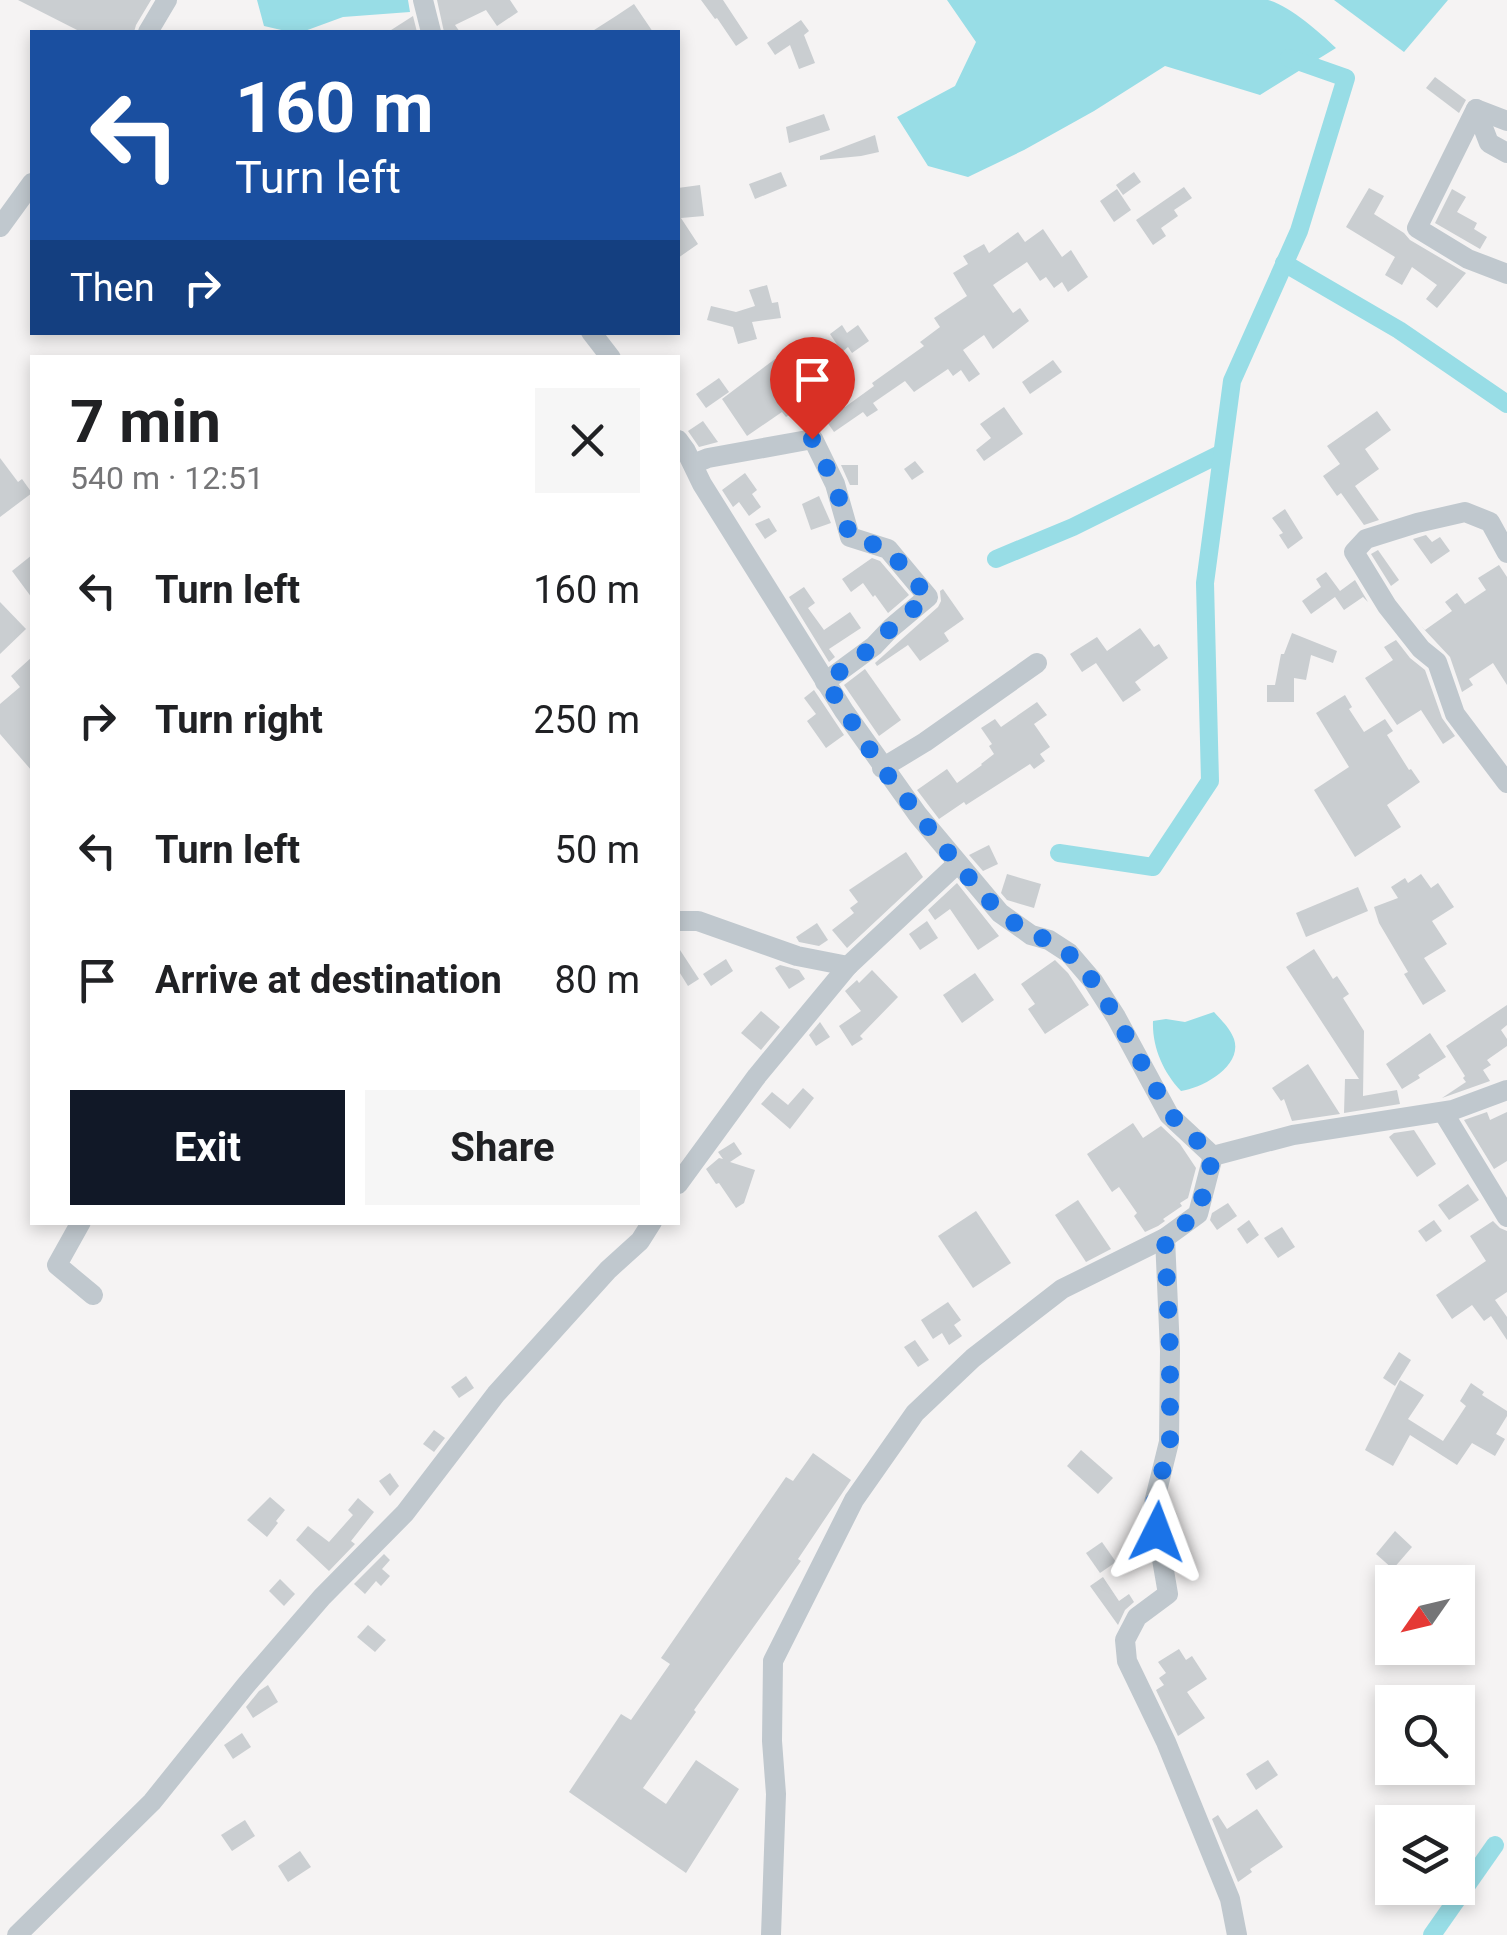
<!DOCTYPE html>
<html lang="en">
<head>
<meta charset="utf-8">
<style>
	:root { --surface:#fff; --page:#f6f6f6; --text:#202124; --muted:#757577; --accent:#111827 }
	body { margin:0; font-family:Roboto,sans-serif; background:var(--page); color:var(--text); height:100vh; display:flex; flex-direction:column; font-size:38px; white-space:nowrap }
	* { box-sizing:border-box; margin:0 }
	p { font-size:32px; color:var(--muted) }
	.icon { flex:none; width:55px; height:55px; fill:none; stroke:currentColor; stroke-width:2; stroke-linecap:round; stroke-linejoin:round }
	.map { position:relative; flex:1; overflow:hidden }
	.details { position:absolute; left:30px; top:355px; width:650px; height:870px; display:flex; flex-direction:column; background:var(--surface); border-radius:0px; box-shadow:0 5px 15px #0003 }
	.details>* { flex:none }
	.hud { position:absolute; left:30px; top:30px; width:650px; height:305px; border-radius:0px; box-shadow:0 5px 15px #0003; background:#1a4fa0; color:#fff; overflow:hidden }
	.needle { width:65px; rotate:236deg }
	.fabs { position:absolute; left:1375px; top:1565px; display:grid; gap:20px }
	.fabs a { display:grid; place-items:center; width:100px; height:100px; border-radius:0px; background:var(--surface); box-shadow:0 5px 15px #0003; font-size:50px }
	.pin { position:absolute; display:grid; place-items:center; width:85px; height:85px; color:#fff; margin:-102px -42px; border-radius:50% 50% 50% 0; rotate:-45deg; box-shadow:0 0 10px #0007 }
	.pin .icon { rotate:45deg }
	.me { position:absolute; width:110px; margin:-55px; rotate:3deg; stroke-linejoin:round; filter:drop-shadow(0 0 8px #0008) }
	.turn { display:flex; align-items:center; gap:35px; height:210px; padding:0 40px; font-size:45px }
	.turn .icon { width:130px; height:130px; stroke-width:2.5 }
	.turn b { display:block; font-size:70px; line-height:85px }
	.then { display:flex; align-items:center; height:95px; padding:0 40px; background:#0003; gap:20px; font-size:38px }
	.round { display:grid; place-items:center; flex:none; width:105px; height:105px; border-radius:0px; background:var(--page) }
	.summary { display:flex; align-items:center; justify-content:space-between; height:170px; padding:0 40px }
	h1 { font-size:60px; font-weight:700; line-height:75px }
	.primary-button { display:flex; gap:20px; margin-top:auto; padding:20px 40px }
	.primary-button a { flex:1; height:115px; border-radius:0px; background:var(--accent); color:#fff; font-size:40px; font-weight:700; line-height:115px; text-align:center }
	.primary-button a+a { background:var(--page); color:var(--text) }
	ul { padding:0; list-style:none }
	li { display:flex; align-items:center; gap:30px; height:130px; padding:0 40px }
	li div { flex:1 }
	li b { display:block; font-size:38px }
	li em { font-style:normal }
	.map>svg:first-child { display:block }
	.water { fill:#98dde6 }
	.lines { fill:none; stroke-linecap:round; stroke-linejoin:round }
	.canal { stroke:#98dde6; stroke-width:18 }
	.building { fill:#caced1 }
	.minor { stroke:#c0c8ce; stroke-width:20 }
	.route { stroke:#1a73e8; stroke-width:18; stroke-dasharray:0 32.4 }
</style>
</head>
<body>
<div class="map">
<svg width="1507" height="1935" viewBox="0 0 1507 1935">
	<rect width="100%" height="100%" fill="#f5f3f3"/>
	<g class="water">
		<polygon points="257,0 408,0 410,12 343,17 302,32 290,32 264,26"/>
		<path d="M 947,0 L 1268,0 C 1290,6 1319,32 1336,48 L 1260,95 L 1165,66 L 1094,111 L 1024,150 L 968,177 L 928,166 L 897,117 L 955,86 L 976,42 Z"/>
		<polygon points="1334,0 1448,0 1404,52"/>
		<path d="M 1214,1012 C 1221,1020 1230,1028 1234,1039 C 1243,1066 1203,1088 1181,1091 C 1163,1072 1152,1047 1153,1021 L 1166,1019 L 1185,1022 Z"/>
	</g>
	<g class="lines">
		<g class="canal">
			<polyline points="1284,263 1399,330 1507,404"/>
			<polyline points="996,559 1073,527 1222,453"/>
			<polyline points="1059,853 1153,867 1210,781 1205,583 1232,381 1299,231 1346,78 1289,58"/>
			<polyline points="1432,1935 1495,1845"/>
		</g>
	</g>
	<g class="building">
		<polygon points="18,0 151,0 136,25 134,32 81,32"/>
		<polygon points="437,0 510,0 518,12 497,26 486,10 455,25 460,32 444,32"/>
		<polygon points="701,0 723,0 748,38 736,46 717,18 715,19"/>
		<polygon points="634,4 653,32 591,32 616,16"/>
		<polygon points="413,16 417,32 388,32"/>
		<polygon points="801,20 809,31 804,35 815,63 799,69 790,45 775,55 767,43"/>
		<polygon points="1435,77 1466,100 1459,113 1426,88"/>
		<polygon points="824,114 830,130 789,143 786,127"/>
		<polygon points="875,135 879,152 861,156 820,160 820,156"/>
		<polygon points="781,172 787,186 755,199 749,184"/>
		<polygon points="1134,172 1141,182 1123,195 1116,185"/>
		<polygon points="700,185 704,216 681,218 698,244 678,258 678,188"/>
		<polygon points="1184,187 1192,198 1174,210 1178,216 1161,228 1166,236 1153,245 1136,220"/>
		<polygon points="1369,188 1384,196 1374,214 1404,233 1410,240 1466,273 1437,308 1426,299 1437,285 1412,267 1402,285 1385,275 1395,257 1346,227"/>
		<polygon points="1117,189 1131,210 1114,222 1100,201"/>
		<polygon points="1452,189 1466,197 1457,212 1477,223 1474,229 1487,237 1480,249 1435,223"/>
		<polygon points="1043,229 1062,257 1071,250 1088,277 1068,292 1062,282 1054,288 1046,277 1040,281 1027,262 993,285 1013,313 1020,308 1029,321 993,349 984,335 963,350 980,374 969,382 961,370 953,376 948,369 914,392 905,381 873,403 878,410 867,417 863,412 834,432 827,422 818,426 804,406 786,417 782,412 747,436 722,399 775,359 782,370 805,354 818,374 822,372 845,407 874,386 872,383 924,346 920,342 940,327 934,318 967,296 953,273 968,264 963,256 984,244 989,253 1018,232 1025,242"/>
		<polygon points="767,285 772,303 778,302 781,318 752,322 757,339 738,344 733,327 707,320 711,306 736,312 755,306 749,290"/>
		<polygon points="842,325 847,333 858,325 869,341 852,353 848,347 842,352 830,334"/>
		<polygon points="1053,360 1062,372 1030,394 1022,382"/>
		<polygon points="719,378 729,392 706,408 696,394"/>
		<polygon points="1004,407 1023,434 984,461 976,450 991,438 980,424"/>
		<polygon points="1377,411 1391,430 1365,449 1379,469 1355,486 1379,520 1364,525 1341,493 1337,496 1323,476 1340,464 1327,446"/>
		<polygon points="703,421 718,442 699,447 688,431"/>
		<polygon points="0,458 18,482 22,479 32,493 0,517"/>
		<polygon points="915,461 924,472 912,480 904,469"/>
		<polygon points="841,465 858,465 858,485 850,485"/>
		<polygon points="745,473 757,490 752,494 761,507 749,516 739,502 733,507 722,490"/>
		<polygon points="819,496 831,523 811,530 802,504"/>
		<polygon points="1285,509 1303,538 1288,549 1279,535 1283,533 1272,518"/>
		<polygon points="769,518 777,531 765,539 755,524"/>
		<polygon points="1426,535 1432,542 1440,537 1450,551 1431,564 1413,539"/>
		<polygon points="1378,550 1399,580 1391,586 1371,554"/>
		<polygon points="32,555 32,598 12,571"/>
		<polygon points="872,558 880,561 909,595 888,613 875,595 873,597 863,583 851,592 842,579"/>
		<polygon points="1499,565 1507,577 1507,685 1493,663 1469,679 1473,685 1462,692 1450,657 1421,626 1425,630 1452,611 1445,602 1457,593 1465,604 1486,590 1478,578"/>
		<polygon points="1326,572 1340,591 1355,580 1368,602 1363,597 1344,610 1335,597 1311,614 1302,601 1321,587 1316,579"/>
		<polygon points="804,587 815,603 808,608 824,630 850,612 861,628 829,649 835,657 829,662 789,597"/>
		<polygon points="943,589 964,619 944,633 949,641 920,661 908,645 877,666 875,663 938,607 941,601 940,591"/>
		<polygon points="0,602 26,629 0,654"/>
		<polygon points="1140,628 1154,647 1159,644 1168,658 1135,682 1141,690 1123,702 1096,663 1082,672 1070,654 1097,637 1107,651"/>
		<polygon points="1292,633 1337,651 1333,663 1311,655 1306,680 1294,678 1294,702 1267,702 1267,685 1275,685 1281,654 1284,654"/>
		<polygon points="1396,640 1410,658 1425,670 1442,718 1455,736 1443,744 1421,710 1397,725 1365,678 1393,660 1384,647"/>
		<polygon points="32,657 32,771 0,734 0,704 20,687 11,676"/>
		<polygon points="865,669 901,720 879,736 844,685"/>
		<polygon points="814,690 844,735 826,748 807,721 816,714 804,698"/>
		<polygon points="1345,695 1352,707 1349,709 1364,732 1385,719 1393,731 1387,735 1409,770 1411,769 1420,782 1387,805 1401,827 1355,857 1314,790 1349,767 1316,713"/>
		<polygon points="1037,702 1047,715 1034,724 1050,747 1040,754 1045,761 1034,769 1030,764 966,805 964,802 939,819 917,790 947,769 957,783 982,765 981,764 994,754 989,746 992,744 981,728 995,719 1001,727"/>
		<polygon points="989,845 998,864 983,871 969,855"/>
		<polygon points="906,852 923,877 847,948 832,930 854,913 850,908 858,902 849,890"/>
		<polygon points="1007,874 1041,884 1034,908 1007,900 1001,893"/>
		<polygon points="1421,874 1431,888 1438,883 1454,907 1432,921 1447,944 1424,958 1446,991 1423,1005 1404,974 1408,972 1379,923 1374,907 1398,898 1391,887 1405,878 1408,883"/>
		<polygon points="957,883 999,936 978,950 950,909 935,920 928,910"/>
		<polygon points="1358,887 1368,911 1306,937 1296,913"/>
		<polygon points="927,921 938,938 920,950 909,934"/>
		<polygon points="817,923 828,940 819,946 799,942 796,937"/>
		<polygon points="678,947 699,979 688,986 678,970"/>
		<polygon points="1314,949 1333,979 1337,976 1349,994 1343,998 1364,1031 1363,1096 1397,1090 1400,1104 1344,1113 1345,1079 1359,1079 1286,967"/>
		<polygon points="726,959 733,971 711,986 703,974"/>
		<polygon points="1055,960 1068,973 1089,1005 1045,1034 1028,1009 1035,1004 1021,984"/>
		<polygon points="780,965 799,970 805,979 789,989 775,968"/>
		<polygon points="872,970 898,997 860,1036 863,1039 852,1046 839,1026 861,1011 845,991 857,980 859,983"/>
		<polygon points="975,973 994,1000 962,1023 943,995"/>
		<polygon points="1507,1005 1507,1025 1501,1030 1507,1039 1507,1046 1487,1060 1491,1065 1483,1070 1490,1081 1442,1098 1466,1082 1463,1078 1465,1076 1446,1046"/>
		<polygon points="761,1011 780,1027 761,1050 741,1033"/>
		<polygon points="820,1022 830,1037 816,1046 809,1035"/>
		<polygon points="1430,1033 1446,1057 1418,1075 1420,1078 1402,1089 1386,1064"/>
		<polygon points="1308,1064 1340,1114 1292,1121 1284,1099 1281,1101 1272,1088"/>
		<polygon points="803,1088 814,1098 790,1129 761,1104 772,1092 788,1105"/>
		<polygon points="1487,1112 1490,1120 1507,1112 1507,1161 1494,1169 1464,1120"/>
		<polygon points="1133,1123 1143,1138 1161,1126 1180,1144 1196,1168 1188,1198 1180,1203 1182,1206 1163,1219 1165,1221 1158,1226 1145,1232 1134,1216 1137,1213 1119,1187 1112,1192 1087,1154"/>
		<polygon points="1414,1130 1436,1164 1417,1177 1389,1137 1394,1133"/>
		<polygon points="734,1142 742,1154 730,1162 755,1170 744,1203 736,1208 719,1183 716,1184 706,1169 719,1158 723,1159 718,1152"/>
		<polygon points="1468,1184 1479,1200 1449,1220 1438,1205"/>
		<polygon points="1078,1200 1111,1249 1086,1262 1055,1215"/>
		<polygon points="1228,1203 1237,1216 1217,1230 1210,1220 1212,1213"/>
		<polygon points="976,1211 1011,1263 973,1288 938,1236"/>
		<polygon points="1249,1220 1259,1235 1247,1244 1237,1229"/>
		<polygon points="1434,1220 1442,1231 1426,1242 1418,1231"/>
		<polygon points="1493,1221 1500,1228 1507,1231 1507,1292 1495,1300 1507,1317 1507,1340 1491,1316 1484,1321 1472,1305 1452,1319 1436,1295 1486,1261 1470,1236"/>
		<polygon points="1282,1227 1295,1247 1278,1258 1264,1238"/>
		<polygon points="948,1302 961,1320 954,1325 962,1336 949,1345 942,1333 933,1339 921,1320"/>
		<polygon points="915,1340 929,1360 918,1367 904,1347"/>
		<polygon points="1399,1352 1411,1360 1395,1386 1383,1378"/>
		<polygon points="466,1376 474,1388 459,1398 451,1387"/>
		<polygon points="1400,1380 1424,1395 1408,1419 1443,1441 1466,1406 1460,1401 1471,1383 1484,1392 1482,1395 1507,1411 1507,1416 1496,1434 1505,1439 1495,1456 1472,1443 1457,1465 1410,1435 1393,1466 1365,1450"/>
		<polygon points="434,1430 445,1438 434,1452 423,1444"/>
		<polygon points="1081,1450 1113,1478 1098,1494 1067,1466"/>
		<polygon points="813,1453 851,1480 798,1559 801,1561 694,1710 696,1712 643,1788 666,1804 696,1760 739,1789 686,1873 569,1792 621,1714 631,1720 670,1664 661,1658 786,1477 793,1481"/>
		<polygon points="390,1473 399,1486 390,1496 379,1481"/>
		<polygon points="270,1497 285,1510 276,1521 278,1523 267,1537 247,1520"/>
		<polygon points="358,1498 374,1512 351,1541 355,1544 329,1571 296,1540 308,1526 329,1542 353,1515 348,1510"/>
		<polygon points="1395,1531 1412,1547 1393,1569 1376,1554"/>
		<polygon points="1102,1542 1116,1562 1100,1573 1086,1553"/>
		<polygon points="384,1554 390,1560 382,1569 390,1576 381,1586 376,1581 365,1594 354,1584"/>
		<polygon points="1103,1577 1119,1601 1129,1594 1134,1602 1125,1610 1118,1625 1090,1586"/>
		<polygon points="280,1579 295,1594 284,1606 269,1591"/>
		<polygon points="368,1625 386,1640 375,1652 357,1637"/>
		<polygon points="1179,1649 1186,1660 1192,1656 1207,1679 1187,1692 1205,1718 1178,1736 1156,1690 1164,1685 1159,1678 1166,1673 1158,1662"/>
		<polygon points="268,1685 278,1702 253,1718 246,1707 259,1691"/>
		<polygon points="242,1733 251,1747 233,1759 224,1745"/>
		<polygon points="1268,1760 1278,1775 1256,1790 1246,1774"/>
		<polygon points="1257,1809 1283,1847 1250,1869 1252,1872 1238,1882 1212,1819 1218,1815 1227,1829"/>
		<polygon points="245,1820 255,1836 232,1851 221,1835"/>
		<polygon points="300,1851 311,1867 288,1882 278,1866"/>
	</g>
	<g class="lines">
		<g class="minor">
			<polyline points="423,0 431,32"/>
			<polyline points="148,32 167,0"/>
			<polyline points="1476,109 1507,121"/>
			<polyline points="1507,153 1489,143 1476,109 1417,228 1468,259 1507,274"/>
			<polyline points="0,227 32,183"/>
			<polyline points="591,332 611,358"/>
			<polyline points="678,440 686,451 702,484 844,711 918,815 1000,913 1031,935 1049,940 1069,953 1093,981 1116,1017 1169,1115 1213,1156"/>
			<polyline points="693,464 708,458 813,439 835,484 850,537 888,549 928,597 891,628 874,646 825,682"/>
			<polyline points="1507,553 1490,522 1465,512 1417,523 1366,539 1354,552 1387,606 1421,649 1437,662 1455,714 1507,783"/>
			<polyline points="882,768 925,742 1037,663"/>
			<polyline points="678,921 698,921 797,956 848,966"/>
			<polyline points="1443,1112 1507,1217"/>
			<polyline points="678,1184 757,1076 848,966 957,864"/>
			<polyline points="81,1222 57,1265 93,1295"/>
			<polyline points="1165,1238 1170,1351 1169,1442 1153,1507 1168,1594 1137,1617 1125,1640 1127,1661 1166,1742 1230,1899 1237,1935"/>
			<polyline points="17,1935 152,1802 246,1685 322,1597 405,1513 496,1394 608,1270 640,1241 652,1222"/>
			<polyline points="771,1935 776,1794 772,1741 773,1661 854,1500 915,1413 973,1358 1062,1289 1165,1238 1198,1214 1213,1156 1293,1135 1453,1110 1507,1090"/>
		</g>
	</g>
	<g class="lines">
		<polyline class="route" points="812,439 835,484 850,537 888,549 928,597 891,628 874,646 826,682 879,764 957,864 1000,913 1032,935 1049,940 1068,953 1093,981 1116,1017 1170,1114 1213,1156 1198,1214 1165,1238 1170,1351 1170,1442 1153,1506 1157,1532"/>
	</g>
</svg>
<div class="fabs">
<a><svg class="needle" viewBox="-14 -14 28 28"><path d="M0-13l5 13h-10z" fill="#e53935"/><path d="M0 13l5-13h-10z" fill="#757577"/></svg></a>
<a><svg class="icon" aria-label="search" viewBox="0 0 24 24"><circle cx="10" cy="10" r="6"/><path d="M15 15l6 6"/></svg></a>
<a><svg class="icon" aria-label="layers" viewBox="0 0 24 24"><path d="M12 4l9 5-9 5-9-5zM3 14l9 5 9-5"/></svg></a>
</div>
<div class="pin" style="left:812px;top:439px;background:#d93025"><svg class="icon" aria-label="arrive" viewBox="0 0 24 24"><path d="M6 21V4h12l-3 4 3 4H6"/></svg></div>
<svg class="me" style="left:1157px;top:1532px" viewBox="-20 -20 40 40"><path d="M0-17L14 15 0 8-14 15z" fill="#1a73e8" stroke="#fff" stroke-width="4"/></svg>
<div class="hud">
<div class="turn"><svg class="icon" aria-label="left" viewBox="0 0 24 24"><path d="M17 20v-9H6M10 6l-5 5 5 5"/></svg><div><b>160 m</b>Turn left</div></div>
<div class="then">Then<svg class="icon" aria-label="right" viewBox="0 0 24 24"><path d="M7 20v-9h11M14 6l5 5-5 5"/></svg></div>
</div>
<section class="details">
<div class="summary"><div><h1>7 min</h1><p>540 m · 12:51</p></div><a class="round"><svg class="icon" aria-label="close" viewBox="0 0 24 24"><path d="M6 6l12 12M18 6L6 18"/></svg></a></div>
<ul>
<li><svg class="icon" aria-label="left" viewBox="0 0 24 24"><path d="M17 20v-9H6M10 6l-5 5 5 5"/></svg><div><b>Turn left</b></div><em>160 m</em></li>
<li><svg class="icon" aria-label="right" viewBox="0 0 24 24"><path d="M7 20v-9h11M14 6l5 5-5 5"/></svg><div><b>Turn right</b></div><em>250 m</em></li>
<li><svg class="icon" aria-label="left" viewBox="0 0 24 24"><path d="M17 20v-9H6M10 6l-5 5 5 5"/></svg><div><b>Turn left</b></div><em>50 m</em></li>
<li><svg class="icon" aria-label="arrive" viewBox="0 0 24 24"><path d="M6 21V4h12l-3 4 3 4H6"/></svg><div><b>Arrive at destination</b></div><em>80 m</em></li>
</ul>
<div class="primary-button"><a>Exit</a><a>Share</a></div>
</section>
</div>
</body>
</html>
